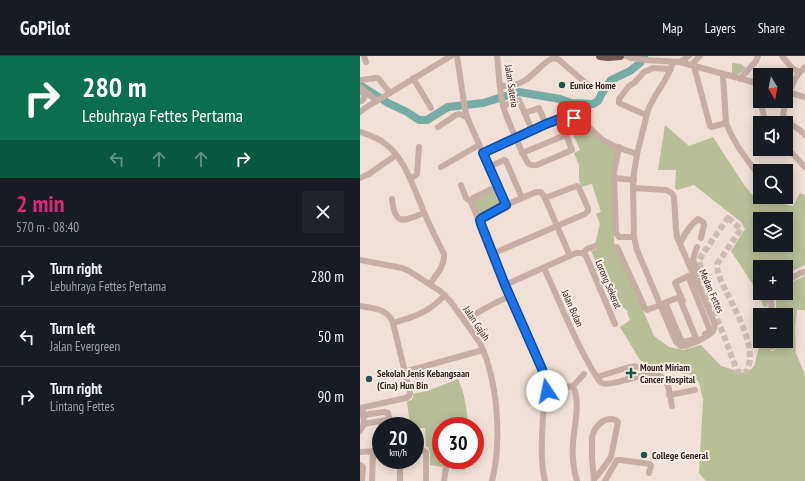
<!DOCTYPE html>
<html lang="en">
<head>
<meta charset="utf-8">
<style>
	:root { --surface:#171b24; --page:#20242c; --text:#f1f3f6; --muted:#9ea1a6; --line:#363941; --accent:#db2777 }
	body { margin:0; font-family:"PT Sans Narrow",sans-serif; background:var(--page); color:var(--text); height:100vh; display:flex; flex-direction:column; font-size:15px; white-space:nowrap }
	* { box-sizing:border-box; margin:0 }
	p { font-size:13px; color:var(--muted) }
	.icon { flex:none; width:22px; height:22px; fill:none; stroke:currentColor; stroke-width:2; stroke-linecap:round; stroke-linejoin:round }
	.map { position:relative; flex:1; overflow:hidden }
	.drawer { display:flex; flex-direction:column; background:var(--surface); width:360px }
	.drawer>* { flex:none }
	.banner { background:#0b6e4f; color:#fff; overflow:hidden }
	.needle { width:26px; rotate:170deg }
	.buttons { position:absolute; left:393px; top:12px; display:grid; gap:8px }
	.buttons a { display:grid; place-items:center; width:40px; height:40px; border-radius:0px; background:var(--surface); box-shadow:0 2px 10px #0003; font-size:20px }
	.speed { position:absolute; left:12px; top:361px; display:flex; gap:8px; font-size:20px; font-weight:700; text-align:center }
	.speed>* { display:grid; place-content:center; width:52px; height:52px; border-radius:50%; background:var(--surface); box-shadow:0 2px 10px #0003; line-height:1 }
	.speed small { font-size:10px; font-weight:400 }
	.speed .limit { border:6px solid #d22; background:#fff; color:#111 }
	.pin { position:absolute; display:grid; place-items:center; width:34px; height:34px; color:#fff; margin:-17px; border-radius:8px; box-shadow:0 2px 6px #0006 }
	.me { position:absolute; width:44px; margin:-22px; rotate:349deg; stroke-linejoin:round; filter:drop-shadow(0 0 3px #0008) }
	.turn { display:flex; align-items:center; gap:14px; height:84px; padding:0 16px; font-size:18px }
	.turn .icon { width:52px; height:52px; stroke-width:2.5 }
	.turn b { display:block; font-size:28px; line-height:34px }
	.lanes { display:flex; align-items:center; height:38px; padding:0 16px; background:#0003; justify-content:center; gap:20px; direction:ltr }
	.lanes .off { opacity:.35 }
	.round { display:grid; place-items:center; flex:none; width:42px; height:42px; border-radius:0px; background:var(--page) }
	.summary { display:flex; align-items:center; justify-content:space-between; height:68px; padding:0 16px }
	h1 { font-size:24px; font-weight:600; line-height:30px; color:var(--accent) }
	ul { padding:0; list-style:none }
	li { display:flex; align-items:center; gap:12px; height:60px; padding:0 16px; border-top:1px solid var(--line) }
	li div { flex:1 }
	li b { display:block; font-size:15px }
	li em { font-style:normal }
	header { display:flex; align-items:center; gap:24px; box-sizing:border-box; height:56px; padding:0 20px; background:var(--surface); border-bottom:1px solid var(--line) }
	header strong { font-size:19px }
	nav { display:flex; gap:22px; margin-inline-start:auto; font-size:14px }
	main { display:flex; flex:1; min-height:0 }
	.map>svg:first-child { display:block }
	.green { fill:#b7be98; fill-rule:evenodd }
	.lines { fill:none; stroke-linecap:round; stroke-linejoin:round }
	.river { stroke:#77aca6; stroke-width:8 }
	.minor-tunnel { stroke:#cabbb3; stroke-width:6; stroke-dasharray:6 3; stroke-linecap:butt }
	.minor { stroke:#c7aea4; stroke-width:6 }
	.major { stroke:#755c57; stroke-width:8 }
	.route-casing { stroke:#114b97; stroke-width:10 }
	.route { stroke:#1a73e8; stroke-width:7 }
	.poi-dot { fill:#1c534e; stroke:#f8ebe3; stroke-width:1.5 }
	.labels { text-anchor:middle; stroke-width:4; stroke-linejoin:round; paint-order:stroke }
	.poi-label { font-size:10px; font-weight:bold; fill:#332725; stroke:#f8ebe3; text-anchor:start }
	.street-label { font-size:10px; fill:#332725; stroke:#f8ebe3 }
</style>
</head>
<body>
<header>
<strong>GoPilot</strong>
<nav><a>Map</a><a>Layers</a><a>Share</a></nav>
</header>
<main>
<section class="drawer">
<div class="banner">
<div class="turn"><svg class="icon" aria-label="right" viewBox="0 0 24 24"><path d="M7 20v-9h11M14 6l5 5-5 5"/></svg><div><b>280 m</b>Lebuhraya Fettes Pertama</div></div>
<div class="lanes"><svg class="icon off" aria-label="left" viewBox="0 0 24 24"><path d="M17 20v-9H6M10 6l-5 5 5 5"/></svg><svg class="icon off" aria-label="ahead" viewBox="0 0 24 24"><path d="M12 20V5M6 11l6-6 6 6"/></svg><svg class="icon off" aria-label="ahead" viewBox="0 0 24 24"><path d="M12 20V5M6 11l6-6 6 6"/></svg><svg class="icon" aria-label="right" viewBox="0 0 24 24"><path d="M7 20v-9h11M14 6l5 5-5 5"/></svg></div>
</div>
<div class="summary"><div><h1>2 min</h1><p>570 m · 08:40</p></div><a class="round"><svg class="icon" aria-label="close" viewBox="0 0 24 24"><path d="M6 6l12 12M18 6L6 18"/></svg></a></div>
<ul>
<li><svg class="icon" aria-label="right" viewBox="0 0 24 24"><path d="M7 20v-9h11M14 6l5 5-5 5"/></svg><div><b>Turn right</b><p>Lebuhraya Fettes Pertama</p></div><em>280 m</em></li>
<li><svg class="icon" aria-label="left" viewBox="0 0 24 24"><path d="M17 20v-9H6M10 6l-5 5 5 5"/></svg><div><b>Turn left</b><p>Jalan Evergreen</p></div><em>50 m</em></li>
<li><svg class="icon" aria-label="right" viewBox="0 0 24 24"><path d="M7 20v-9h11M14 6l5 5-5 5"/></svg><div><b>Turn right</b><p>Lintang Fettes</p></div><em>90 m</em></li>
</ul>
</section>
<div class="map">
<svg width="445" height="425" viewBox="0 0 445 425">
	<rect width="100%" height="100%" fill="#f0e0d7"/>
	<g class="green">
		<polygon points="372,7 381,8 386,12 378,19 372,18"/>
		<polygon points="207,64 214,64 221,69 234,79 256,94 253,138 254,186 294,280 309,291 323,294 341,289 361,310 384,317 389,315 394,310 396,303 400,286 405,285 411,295 414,295 417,288 417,285 426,285 426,259 416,259 416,242 420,237 426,237 426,230 430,227 445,220 445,254 437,254 435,272 436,297 445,319 445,425 346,425 339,417 343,344 339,326 329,318 302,315 280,304 260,271 270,264 267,256 268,255 260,249 255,250 231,195 237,193 235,188 240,168 236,158 241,156 232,128 221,131 219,124 219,109 214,97 220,94"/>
		<path d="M 305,69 L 329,90 L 353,81 L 384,129 L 395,142 L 433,150 L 440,137 L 445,139 L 445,209 L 426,218 L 426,211 L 400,211 L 400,237 L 410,237 L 407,251 L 403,250 L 398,236 L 371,195 L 385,173 L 381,166 L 334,129 L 317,134 L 315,132 L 316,114 L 298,114 ZM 400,163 L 426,163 L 426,189 L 400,189 Z"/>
		<polygon points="134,135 138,136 141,145 141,149 121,159 119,158 114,148 114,145"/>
		<path d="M 98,323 C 105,338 107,353 108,370 L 81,370 L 81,404 L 106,404 L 105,414 L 70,409 L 70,396 L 68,391 L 66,391 L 65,372 L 55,372 L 55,370 L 50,370 L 47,345 L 52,344 L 52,342 L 54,341 L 52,338 L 67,335 Z"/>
	</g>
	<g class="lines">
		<polyline class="river" points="0,29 28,47 47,56 59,64 67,64 88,51 123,47 159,36 200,43 211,47 233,48 238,45 242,37 251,24 270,15 280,7 284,0"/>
		<path class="minor-tunnel" d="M 368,162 L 381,173 L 357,208 C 357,218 362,227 366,235 C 376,256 390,279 390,303 C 390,306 388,311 387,315 L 382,317 L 377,315 L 363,277 L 338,218 L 342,215 L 339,205 L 342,199 Z"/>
		<g class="minor">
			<polyline points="4,0 6,6"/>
			<polyline points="97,0 105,53 107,61 146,149"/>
			<path d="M 137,0 C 139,16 139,33 143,49 C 144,56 165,105 169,108 C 171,110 174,109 177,109 L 212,94 L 200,63"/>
			<polyline points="266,0 271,2 285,4 320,6 400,28"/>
			<polyline points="422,0 432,12 439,16"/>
			<polyline points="320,6 329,0"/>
			<polyline points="331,9 340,0"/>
			<polyline points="334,10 350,70 351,71 366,67"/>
			<path d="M 445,11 C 432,22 426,43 423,59 C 427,69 439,71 445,79"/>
			<path d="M 363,19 L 366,67 C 374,87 384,100 397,117 L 400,120"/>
			<polyline points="53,22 71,52"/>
			<polyline points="380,23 396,5 398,0"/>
			<polyline points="0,24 16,22 18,22 30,37"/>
			<path d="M 140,30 C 148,30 157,29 164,25 C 173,20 185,5 191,3 C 194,2 195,2 198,3 L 229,30"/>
			<polyline points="0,31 17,45"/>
			<polyline points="427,36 445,41"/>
			<polyline points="0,45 2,45 5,40 4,38 1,36"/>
			<polyline points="401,45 401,49 406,67"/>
			<polyline points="143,50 156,45 159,44 172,74"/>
			<polyline points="0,56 5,52 91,0"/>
			<polyline points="165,57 179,52 186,68"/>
			<polyline points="286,59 259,47 259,43 269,30 274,27 284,16 293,12 311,13"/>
			<polyline points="78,71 96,59 99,58 107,61"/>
			<path d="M 0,76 C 7,78 14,81 20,84 C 44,99 51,126 62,151 C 68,167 76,182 84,198 C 85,210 76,219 70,228"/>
			<polyline points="259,91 254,117 256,177 259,181 274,181"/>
			<polyline points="426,91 445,111"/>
			<path d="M 123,97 C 134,92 145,87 156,82 C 170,75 200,59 214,62 C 225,65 234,77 243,84 C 253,91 266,94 277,98"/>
			<polyline points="162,97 206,79"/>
			<polyline points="81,111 119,89"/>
			<polyline points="129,111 144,104 146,105 162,142"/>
			<polyline points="0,122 9,118 36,99"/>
			<polyline points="50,122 55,120 57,118 59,91"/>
			<polyline points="254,122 274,124"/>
			<path d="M 101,129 L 106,142 L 111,146 L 117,160 L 120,163 L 121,168 L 132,198 L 184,318 C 188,333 185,345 183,360 C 182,382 180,404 185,425"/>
			<path d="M 273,132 L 306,134 C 310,136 313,137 314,141 L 316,173 L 317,181 L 354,266 C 355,269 355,272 353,275 C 350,280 327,291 321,290 C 319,289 318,288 316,286 L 277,194 L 274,181 L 273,132 L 274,117 L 277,98 L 288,54 C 295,36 308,25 313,6"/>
			<path d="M 32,143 C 35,171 43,165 64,157"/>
			<polyline points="111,146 113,142 138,130"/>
			<polyline points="120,163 125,159 146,149 176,136 181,136 185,142 210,200"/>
			<path d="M 320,188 C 324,179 330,169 338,163 L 343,166 L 344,169 L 341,182"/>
			<polyline points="257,191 285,252 287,254 300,249"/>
			<polyline points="337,191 333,203 338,218"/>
			<polyline points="223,197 226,200 255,268"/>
			<polyline points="132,198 225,158 228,155 228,152 219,132 217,130 214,131 185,142"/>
			<path d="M 0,204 L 42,212 L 49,215 L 80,235 L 91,246 L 120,287 C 138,325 142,385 132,425"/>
			<path d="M 184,212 C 200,246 213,282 233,315 C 236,319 238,325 242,327 C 247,330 264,324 269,323 L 266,312 L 237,321"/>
			<polyline points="328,220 349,272 350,275 345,278"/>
			<polyline points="426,226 440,217 445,216"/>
			<polyline points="145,229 216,197 223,197 227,193 235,190"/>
			<path d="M 317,242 L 320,243 L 336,282 C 331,284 326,288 321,284 L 306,249 L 305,247 L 307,246 Z"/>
			<polyline points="323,245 315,227 316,226 333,218"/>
			<path d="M 0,250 C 13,252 28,253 33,267 L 50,337 L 49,340 L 46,342 L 0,352"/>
			<polyline points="412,259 411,244 414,237"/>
			<path d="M 105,265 C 119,255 134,247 150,240"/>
			<path d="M 33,267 C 46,263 59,260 70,252 C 75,249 80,244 85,239"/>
			<polyline points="412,285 412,291"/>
			<path d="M 266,312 C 279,308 276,311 287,316 C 291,318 297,318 302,321 C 310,326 310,342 312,350"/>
			<polyline points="44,316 123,294"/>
			<polyline points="269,323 280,320 286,316"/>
			<path d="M 213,330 C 221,346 214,370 213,387 C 212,400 213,412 217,425"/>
			<polyline points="187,335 206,331 213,330 224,318"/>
			<polyline points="309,339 335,334"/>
			<polyline points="3,359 24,356 28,357 29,361 26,364 4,368"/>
			<polyline points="0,375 4,368 3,355"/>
			<path d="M 55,394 C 59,394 63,393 66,396 L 66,425"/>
			<polyline points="0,396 21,395"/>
			<polyline points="0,409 3,411 2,425"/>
			<polyline points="12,425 13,395"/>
			<polyline points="40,425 40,404"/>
			<polyline points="84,425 86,412"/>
			<path d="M 234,425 L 232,403 L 232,381 C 235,370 244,360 256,364 L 258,366 L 251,401 L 241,415 L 234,423"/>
			<polyline points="245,425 257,404 260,404 290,408 291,410 289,417"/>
		</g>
		<polyline class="major" points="240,0 248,1 260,0"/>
	</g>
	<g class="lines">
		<defs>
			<polyline id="route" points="187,335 186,327 182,313 145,229 121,168 120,164 122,162 146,149 123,97 186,68 202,62 214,62"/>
		</defs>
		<use href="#route" class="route-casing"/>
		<use href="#route" class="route"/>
	</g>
	<g class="poi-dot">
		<circle cx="202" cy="29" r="4"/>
		<path d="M269 311h4v4h4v4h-4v4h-4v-4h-4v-4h4z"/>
		<circle cx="9" cy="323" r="4"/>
		<circle cx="284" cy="399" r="4"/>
	</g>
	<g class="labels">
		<g class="poi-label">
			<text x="210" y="33">Eunice Home</text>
			<text x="280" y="315">Mount Miriam<tspan x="280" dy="12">Cancer Hospital</tspan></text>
			<text x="17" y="321">Sekolah Jenis Kebangsaan<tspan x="17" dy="12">(Cina) Hun Bin</tspan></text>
			<text x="292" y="403">College General</text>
		</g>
		<g class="street-label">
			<text transform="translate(152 30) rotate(81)" y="4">Jalan Sateria</text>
			<text transform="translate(249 228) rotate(67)" y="4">Lorong Sekerat</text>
			<text transform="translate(352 235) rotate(66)" y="4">Medan Fettes</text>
			<text transform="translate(213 252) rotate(66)" y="4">Jalan Bulan</text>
			<text transform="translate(117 267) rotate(56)" y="4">Jalan Gajah</text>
		</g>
	</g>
</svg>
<div class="buttons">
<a><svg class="needle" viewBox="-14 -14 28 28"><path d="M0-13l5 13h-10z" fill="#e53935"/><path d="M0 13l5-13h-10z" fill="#9ea1a6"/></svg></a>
<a><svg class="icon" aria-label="sound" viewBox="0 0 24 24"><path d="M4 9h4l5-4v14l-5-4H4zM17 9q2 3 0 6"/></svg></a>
<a><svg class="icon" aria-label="search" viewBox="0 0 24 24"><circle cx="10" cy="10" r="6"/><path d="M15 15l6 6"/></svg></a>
<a><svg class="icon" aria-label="layers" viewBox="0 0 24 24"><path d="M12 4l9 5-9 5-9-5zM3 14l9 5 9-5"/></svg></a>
<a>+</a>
<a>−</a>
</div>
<div class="speed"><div>20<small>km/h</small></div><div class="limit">30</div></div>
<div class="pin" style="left:214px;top:62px;background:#d93025"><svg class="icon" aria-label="arrive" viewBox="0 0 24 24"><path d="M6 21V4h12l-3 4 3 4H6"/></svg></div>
<svg class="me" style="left:187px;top:335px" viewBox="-20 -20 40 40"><circle r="19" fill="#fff"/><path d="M0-13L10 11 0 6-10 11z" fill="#1a73e8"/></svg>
</div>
</main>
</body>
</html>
